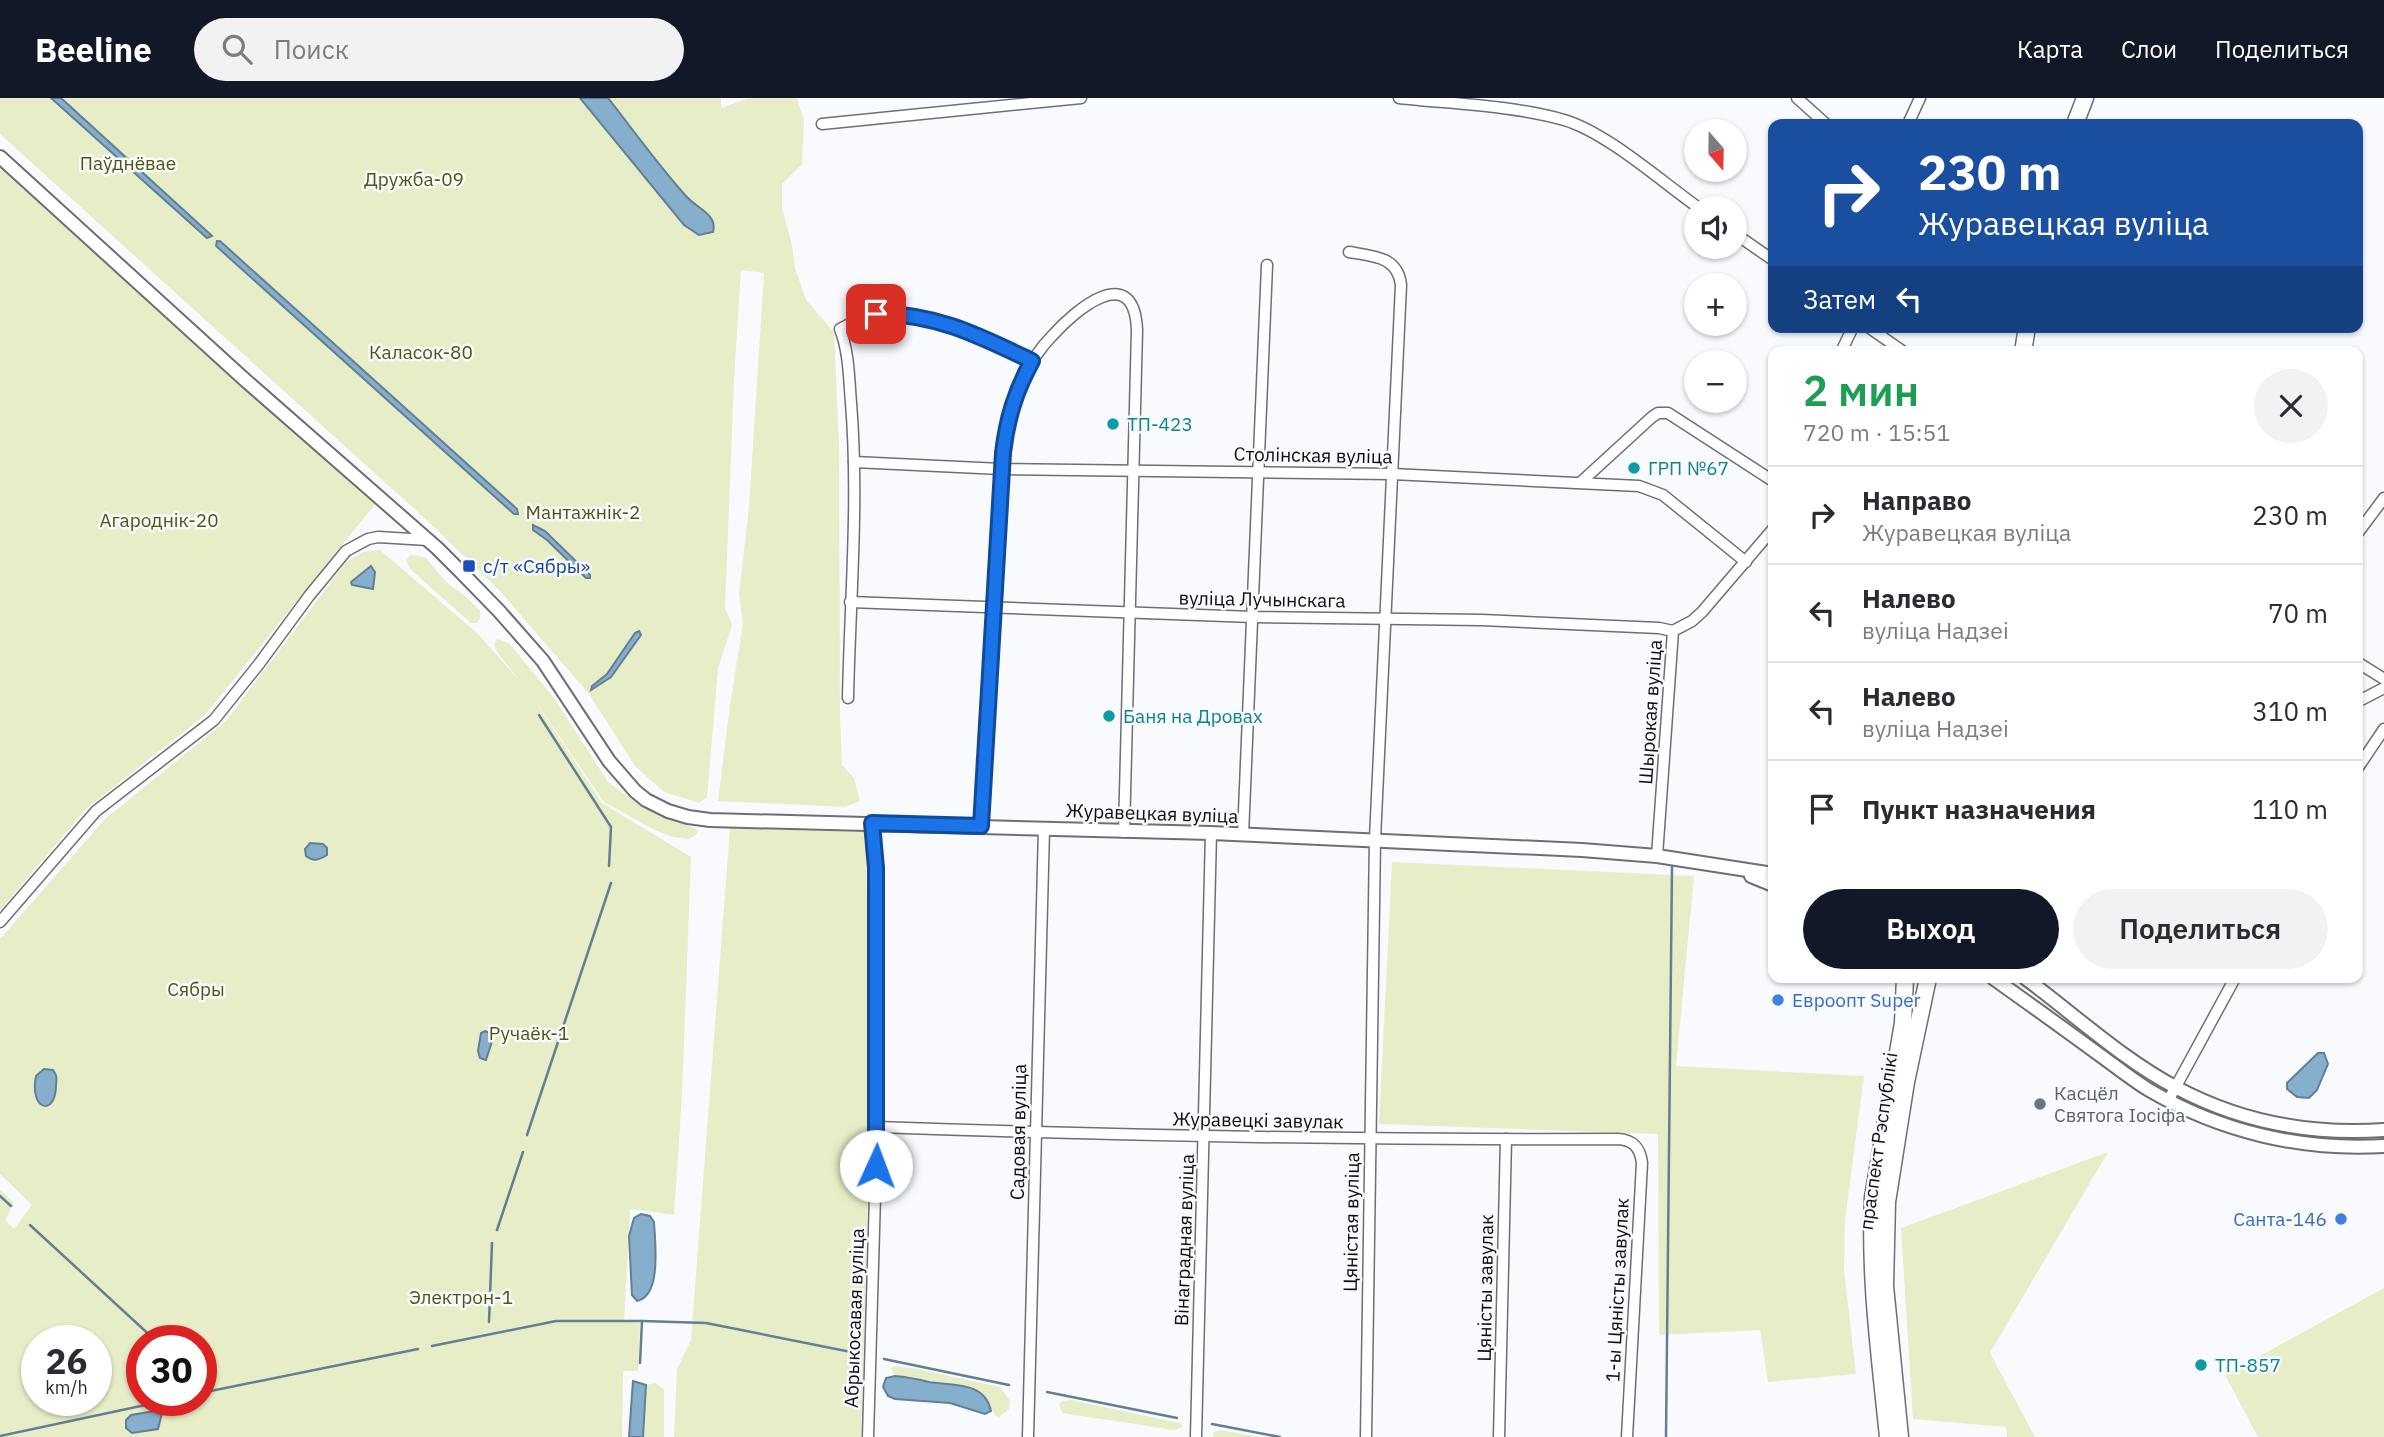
<!DOCTYPE html>
<html lang="ru">
<head>
<meta charset="utf-8">
<style>
	:root { --surface:#fff; --page:#f2f2f3; --text:#2b2b33; --muted:#7c7c81; --line:#e1e1e2; --accent:#111827 }
	body { margin:0; font-family:"IBM Plex Sans",sans-serif; background:var(--page); color:var(--text); height:100vh; display:flex; flex-direction:column; font-size:26px; white-space:nowrap }
	* { box-sizing:border-box; margin:0 }
	p { font-size:23px; color:var(--muted) }
	.icon { flex:none; width:38px; height:38px; fill:none; stroke:currentColor; stroke-width:2; stroke-linecap:round; stroke-linejoin:round }
	.map { position:relative; flex:1; overflow:hidden }
	.drawer { position:absolute; left:1768px; top:248px; width:595px; height:637px; display:flex; flex-direction:column; background:var(--surface); border-radius:14px; box-shadow:0 2px 5px #0004 }
	.drawer>* { flex:none }
	.banner { position:absolute; left:1768px; top:21px; width:595px; height:214px; border-radius:14px; box-shadow:0 2px 5px #0004; background:#1a4fa0; color:#fff; overflow:hidden }
	.needle { width:46px; rotate:160deg }
	.tools { position:absolute; left:1684px; top:21px; display:grid; gap:14px }
	.tools a { display:grid; place-items:center; width:63px; height:63px; border-radius:50%; background:var(--surface); box-shadow:0 2px 5px #0004; font-size:35px }
	.speed { position:absolute; left:21px; top:1227px; display:flex; gap:14px; font-size:35px; font-weight:700; text-align:center }
	.speed>* { display:grid; place-content:center; width:91px; height:91px; border-radius:50%; background:var(--surface); box-shadow:0 2px 5px #0004; line-height:1 }
	.speed small { font-size:18px; font-weight:400 }
	.speed .limit { border:10px solid #d22; background:#fff; color:#111 }
	.pin { position:absolute; display:grid; place-items:center; width:60px; height:60px; color:#fff; margin:-30px; border-radius:14px; box-shadow:0 4px 10px #0006 }
	.me { position:absolute; width:77px; margin:-38px; rotate:2deg; stroke-linejoin:round; filter:drop-shadow(0 0 5px #0008) }
	.turn { display:flex; align-items:center; gap:24px; height:147px; padding:0 35px; font-size:32px }
	.turn .icon { width:91px; height:91px; stroke-width:2.5 }
	.turn b { display:block; font-size:49px; line-height:60px }
	.then { display:flex; align-items:center; height:66px; padding:0 35px; background:#0003; gap:14px; font-size:26px }
	.round { display:grid; place-items:center; flex:none; width:74px; height:74px; border-radius:37px; background:var(--page) }
	.overview { display:flex; align-items:center; justify-content:space-between; height:119px; padding:0 35px }
	h1 { font-size:42px; font-weight:600; line-height:52px; color:#1e9e55 }
	.primary-button { display:flex; gap:14px; margin-top:auto; padding:14px 35px }
	.primary-button a { flex:1; height:80px; border-radius:42px; background:var(--accent); color:#fff; font-size:28px; font-weight:600; line-height:80px; text-align:center }
	.primary-button a+a { background:var(--page); color:var(--text) }
	ul { padding:0; list-style:none }
	li { display:flex; align-items:center; gap:21px; height:98px; padding:0 35px; border-top:2px solid var(--line) }
	li div { flex:1 }
	li b { display:block; font-size:26px }
	li em { font-style:normal }
	header { display:flex; align-items:center; gap:42px; box-sizing:border-box; height:98px; padding:0 35px; background:var(--accent); color:#fff }
	header strong { font-size:33px }
	nav { display:flex; gap:38px; margin-inline-start:auto; font-size:24px }
	.search { width:490px; height:63px; background:var(--page); display:flex; align-items:center; gap:18px; box-sizing:border-box; padding:0 24px; border-radius:38px; color:var(--muted); font-size:26px }
	.map>svg:first-child { display:block }
	.green { fill:#e7eec7; fill-rule:evenodd }
	.water { fill:#86afcd; stroke:#627f94; stroke-width:2 }
	.lines { fill:none; stroke-linecap:round; stroke-linejoin:round }
	.stream { stroke:#627f94; stroke-width:2.5 }
	.minor-casing { stroke:#6d6f75; stroke-width:13 }
	.tertiary-casing { stroke:#6d6f75; stroke-width:16 }
	.primary-casing { stroke:#6d6f75; stroke-width:19 }
	.minor { stroke:#fff; stroke-width:10 }
	.tertiary { stroke:#fff; stroke-width:12 }
	.primary { stroke:#fff; stroke-width:16 }
	.route-casing { stroke:#114b97; stroke-width:18 }
	.route { stroke:#1a73e8; stroke-width:12 }
	.culture-dot { fill:#0f9aa8; stroke:#f9fafe; stroke-width:2.5 }
	.transit-dot { fill:#1a4fb4; stroke:#f9fafe; stroke-width:2.5 }
	.shop-dot { fill:#3f7fe0; stroke:#f9fafe; stroke-width:2.5 }
	.worship-dot { fill:#6b7280; stroke:#f9fafe; stroke-width:2.5 }
	.labels { text-anchor:middle; stroke-width:5; stroke-linejoin:round; paint-order:stroke }
	.park-label { font-size:19px; fill:#4f570f; stroke:#f9fafe }
	.culture-label { font-size:19px; fill:#0d838f; stroke:#f9fafe; text-anchor:start }
	.street-label { font-size:19px; fill:#0d0e10; stroke:#f9fafe }
	.transit-label { font-size:19px; fill:#164399; stroke:#f9fafe; text-anchor:start }
	.shop-label { font-size:19px; fill:#366cbe; stroke:#f9fafe; text-anchor:start }
	.worship-label { font-size:19px; fill:#5b616d; stroke:#f9fafe; text-anchor:start }
</style>
</head>
<body>
<header>
<strong>Beeline</strong>
<div class="search"><svg class="icon" aria-label="search" viewBox="0 0 24 24"><circle cx="10" cy="10" r="6"/><path d="M15 15l6 6"/></svg>Поиск</div>
<nav><a>Карта</a><a>Слои</a><a>Поделиться</a></nav>
</header>
<div class="map">
<svg width="2384" height="1339" viewBox="0 0 2384 1339">
	<rect width="100%" height="100%" fill="#f9fafe"/>
	<g class="green">
		<polygon points="0,0 721,0 721,10 749,0 797,0 804,23 802,66 782,86 782,110 792,147 795,170 806,202 834,234 839,348 840,616 842,667 854,680 860,703 845,709 718,703 730,607 743,526 739,496 749,409 764,175 741,172 734,281 725,510 732,527 718,570 707,699 699,705 664,694 635,668 589,596 500,493 432,427 0,36"/>
		<polygon points="0,70 376,405 205,617 87,710 0,812"/>
		<path d="M 380,452 L 476,534 L 520,583 L 497,554 L 494,546 L 497,541 L 509,545 L 554,600 L 608,684 L 640,707 L 698,732 L 696,737 L 688,741 L 673,739 L 655,732 L 604,704 L 530,595 L 602,705 L 691,759 L 682,997 L 674,1117 L 630,1111 L 624,1224 L 640,1225 L 638,1273 L 623,1273 L 622,1339 L 0,1339 L 0,1091 L 14,1105 L 5,1122 L 14,1131 L 32,1107 L 0,1076 L 0,841 L 105,721 L 226,623 L 346,464 L 363,454 ZM 37,1242 L 96,1242 L 96,1302 L 37,1302 ZM 142,1242 L 201,1242 L 201,1302 L 142,1302 Z"/>
		<polygon points="410,457 425,459 448,486 465,498 480,513 480,520 477,525 471,525 410,471 406,463"/>
		<polygon points="730,730 866,734 870,1033 861,1339 674,1339 677,1271 691,1242"/>
		<polygon points="1392,764 1694,778 1676,968 1864,978 1845,1122 1844,1172 1856,1276 1768,1284 1760,1232 1659,1237 1658,1036 1379,1026"/>
		<polygon points="2108,1054 1990,1255 2035,1339 2007,1339 2006,1329 1913,1321 1901,1130"/>
		<polygon points="2384,1190 2384,1339 2258,1339 2225,1277"/>
		<polygon points="894,1268 917,1271 1000,1289 1010,1303 1009,1311 999,1319 995,1317 988,1302 960,1287 895,1278 891,1270"/>
		<polygon points="656,1285 664,1292 664,1339 643,1339 646,1287"/>
		<polygon points="1071,1302 1180,1325 1183,1329 1174,1332 1062,1315 1059,1306 1062,1303"/>
		<polygon points="1221,1332 1259,1339 1213,1339 1214,1334"/>
	</g>
	<g class="water">
		<polygon points="51,0 61,0 212,138 207,140"/>
		<path d="M 580,0 L 608,0 C 634,33 658,67 686,98 C 696,110 718,116 713,134 L 699,137 L 684,127 Z"/>
		<polygon points="217,143 220,143 517,411 518,416 514,416 216,148"/>
		<polygon points="533,427 545,433 590,477 590,480 586,480 547,442 533,432"/>
		<polygon points="371,468 375,474 373,491 352,487 351,484"/>
		<polygon points="639,533 641,537 611,579 591,592 592,588 607,576 635,535"/>
		<path d="M 310,745 L 323,746 L 327,750 L 327,757 C 319,762 314,764 306,758 L 305,751 Z"/>
		<polygon points="485,933 494,937 486,962 480,960 478,953 481,935"/>
		<polygon points="2318,955 2324,955 2328,966 2317,992 2309,1000 2297,999 2287,991 2287,985"/>
		<path d="M 44,971 L 53,972 C 57,977 57,980 56,987 C 56,1019 29,1013 36,978 Z"/>
		<path d="M 641,1116 L 650,1118 L 654,1124 C 655,1144 662,1198 637,1203 L 632,1197 L 629,1138 L 634,1120 Z"/>
		<path d="M 895,1278 C 907,1279 917,1281 929,1284 C 953,1288 985,1283 991,1313 L 985,1316 L 950,1305 L 895,1301 L 888,1298 L 883,1289 L 886,1280 Z"/>
		<polygon points="633,1283 646,1287 643,1339 629,1339"/>
		<polygon points="161,1312 162,1315 158,1331 132,1335 126,1330 126,1322 131,1317"/>
	</g>
	<g class="lines">
		<g class="stream">
			<polyline points="539,617 611,729 609,768"/>
			<polyline points="527,1037 611,785"/>
			<polyline points="0,1098 11,1108"/>
			<polyline points="30,1127 155,1242"/>
			<polyline points="497,1132 523,1054"/>
			<polyline points="489,1224 492,1145"/>
			<polyline points="432,1248 556,1223 642,1223 706,1225 851,1254"/>
			<polyline points="884,1261 1009,1287"/>
			<polyline points="640,1265 642,1223"/>
			<polyline points="1047,1294 1177,1320"/>
			<polyline points="201,1295 418,1251"/>
			<polyline points="1212,1326 1280,1339"/>
			<polyline points="0,1338 169,1302"/>
			<polyline points="1666,1339 1672,769"/>
		</g>
		<defs>
			<g id="minor">
				<path d="M 1399,0 C 1453,6 1511,7 1564,22 C 1606,34 1662,84 1699,110"/>
				<polyline points="1797,0 1826,26"/>
				<polyline points="822,26 1081,0"/>
				<polyline points="1908,26 1920,0"/>
				<polyline points="1734,135 1773,162"/>
				<path d="M 1349,154 C 1372,158 1398,158 1401,187 L 1375,741 L 1366,1339"/>
				<polyline points="1868,229 1904,254"/>
				<polyline points="1841,254 1853,229"/>
				<polyline points="854,364 1001,371 1392,376 1639,388 1663,397 1746,464"/>
				<polyline points="1581,384 1652,319 1658,315 1668,315 1773,383"/>
				<polyline points="2357,436 2384,400"/>
				<polyline points="850,504 1253,519 1482,522 1659,530 1673,533"/>
				<polyline points="2357,564 2384,581"/>
				<path d="M 848,600 C 850,502 859,403 851,305 C 849,281 849,254 840,231 L 861,220 L 876,216 L 932,222 L 968,233 L 1032,263"/>
				<polyline points="2357,604 2384,590"/>
				<polyline points="2357,671 2384,631"/>
				<path d="M 981,728 L 1001,371 C 1004,340 1007,310 1022,282 C 1030,266 1039,251 1052,238 C 1075,212 1134,162 1137,232 L 1124,734"/>
				<polyline points="1243,737 1267,167"/>
				<polyline points="1657,758 1673,533 1692,523 1702,514 1773,431"/>
				<polyline points="0,824 96,713 214,622 259,566 309,498 346,453 368,441 378,439 428,442"/>
				<polyline points="2168,1003 2235,880"/>
				<path d="M 877,1029 C 1124,1038 1371,1042 1618,1041 C 1633,1042 1640,1049 1642,1065 L 1627,1339"/>
				<polyline points="868,1339 877,1029 876,770 872,725"/>
				<polyline points="1028,1339 1044,731"/>
				<polyline points="1196,1339 1211,735"/>
				<polyline points="1499,1339 1506,1041"/>
			</g>
			<g id="tertiary">
				<polyline points="0,59 244,281 437,450 462,475 499,513 543,563 609,663 635,693 646,702 668,713 688,719 710,722 1211,735 1582,752 1657,758 1773,776"/>
				<polyline points="1751,778 1773,787"/>
				<path d="M 1993,880 C 2028,905 2063,930 2097,955 C 2114,967 2131,981 2149,992 C 2221,1034 2302,1053 2384,1048"/>
				<path d="M 2025,880 C 2075,917 2122,961 2177,990 C 2241,1024 2312,1037 2384,1032"/>
			</g>
			<g id="primary">
				<polyline points="2075,26 2085,0"/>
				<polyline points="2023,254 2027,229"/>
				<path d="M 1888,1339 C 1880,1259 1869,1179 1873,1099 L 1903,925 L 1905,880"/>
				<polyline points="1900,1339 1885,1188 1887,1104 1906,984 1928,880"/>
			</g>
		</defs>
		<use href="#minor" class="minor-casing"/>
		<use href="#tertiary" class="tertiary-casing"/>
		<use href="#primary" class="primary-casing"/>
		<use href="#minor" class="minor"/>
		<use href="#tertiary" class="tertiary"/>
		<use href="#primary" class="primary"/>
	</g>
	<g class="lines">
		<defs>
			<path id="route" d="M 876,216 C 933,214 982,239 1032,263 C 1015,294 1007,321 1003,355 L 981,728 L 872,725 L 876,770 L 876,1068"/>
		</defs>
		<use href="#route" class="route-casing"/>
		<use href="#route" class="route"/>
	</g>
	<g class="culture-dot">
		<circle cx="1113" cy="326" r="7"/>
		<circle cx="1634" cy="370" r="7"/>
		<circle cx="1109" cy="618" r="7"/>
		<circle cx="2201" cy="1267" r="7"/>
	</g>
	<rect class="transit-dot" x="462" y="461" width="14" height="14" rx="3.5"/>
	<g class="shop-dot">
		<circle cx="1778" cy="902" r="7"/>
		<circle cx="2341" cy="1121" r="7"/>
	</g>
	<circle class="worship-dot" cx="2040" cy="1006" r="7"/>
	<g class="labels">
		<g class="park-label">
			<text x="128" y="72">Паўднёвае</text>
			<text x="414" y="88">Дружба-09</text>
			<text x="421" y="261">Каласок-80</text>
			<text x="583" y="421">Мантажнік-2</text>
			<text x="159" y="429">Агароднік-20</text>
			<text x="196" y="898">Сябры</text>
			<text x="529" y="942">Ручаёк-1</text>
			<text x="461" y="1206">Электрон-1</text>
		</g>
		<g class="culture-label">
			<text x="1127" y="333">ТП-423</text>
			<text x="1648" y="377">ГРП №67</text>
			<text x="1123" y="625">Баня на Дровах</text>
			<text x="2215" y="1274">ТП-857</text>
		</g>
		<g class="street-label">
			<text transform="translate(1313 357) rotate(1)" y="7">Столінская вуліца</text>
			<text transform="translate(1262 501) rotate(1)" y="7">вуліца Лучынскага</text>
			<text transform="translate(1650 614) rotate(-86)" y="7">Шырокая вуліца</text>
			<text transform="translate(1152 715) rotate(2)" y="7">Журавецкая вуліца</text>
			<text transform="translate(1258 1022) rotate(1)" y="7">Журавецкі завулак</text>
			<text transform="translate(1018 1034) rotate(-89)" y="7">Садовая вуліца</text>
			<text transform="translate(1878 1043) rotate(-82)" y="7">праспект Рэспублікі</text>
			<text transform="translate(1351 1124) rotate(-89)" y="7">Цяністая вуліца</text>
			<text transform="translate(1184 1142) rotate(-88)" y="7">Вінаградная вуліца</text>
			<text transform="translate(1485 1190) rotate(-89)" y="7">Цяністы завулак</text>
			<text transform="translate(1617 1192) rotate(-87)" y="7">1-ы Цяністы завулак</text>
			<text transform="translate(854 1220) rotate(-88)" y="7">Абрыкосавая вуліца</text>
		</g>
		<g class="transit-label">
			<text x="483" y="475">с/т «Сябры»</text>
		</g>
		<g class="shop-label">
			<text x="1792" y="909">Евроопт Super</text>
			<text x="2327" y="1128" text-anchor="end">Санта-146</text>
		</g>
		<g class="worship-label">
			<text x="2054" y="1002">Касцёл<tspan x="2054" dy="22">Святога Іосіфа</tspan></text>
		</g>
	</g>
</svg>
<div class="tools">
<a><svg class="needle" viewBox="-14 -14 28 28"><path d="M0-13l5 13h-10z" fill="#e53935"/><path d="M0 13l5-13h-10z" fill="#7c7c81"/></svg></a>
<a><svg class="icon" aria-label="sound" viewBox="0 0 24 24"><path d="M4 9h4l5-4v14l-5-4H4zM17 9q2 3 0 6"/></svg></a>
<a>+</a>
<a>−</a>
</div>
<div class="speed"><div>26<small>km/h</small></div><div class="limit">30</div></div>
<div class="pin" style="left:876px;top:216px;background:#d93025"><svg class="icon" aria-label="arrive" viewBox="0 0 24 24"><path d="M6 21V4h12l-3 4 3 4H6"/></svg></div>
<svg class="me" style="left:876px;top:1068px" viewBox="-20 -20 40 40"><circle r="19" fill="#fff"/><path d="M0-13L10 11 0 6-10 11z" fill="#1a73e8"/></svg>
<div class="banner">
<div class="turn"><svg class="icon" aria-label="right" viewBox="0 0 24 24"><path d="M7 20v-9h11M14 6l5 5-5 5"/></svg><div><b>230 m</b>Журавецкая вуліца</div></div>
<div class="then">Затем<svg class="icon" aria-label="left" viewBox="0 0 24 24"><path d="M17 20v-9H6M10 6l-5 5 5 5"/></svg></div>
</div>
<section class="drawer">
<div class="overview"><div><h1>2 мин</h1><p>720 m · 15:51</p></div><a class="round"><svg class="icon" aria-label="close" viewBox="0 0 24 24"><path d="M6 6l12 12M18 6L6 18"/></svg></a></div>
<ul>
<li><svg class="icon" aria-label="right" viewBox="0 0 24 24"><path d="M7 20v-9h11M14 6l5 5-5 5"/></svg><div><b>Направо</b><p>Журавецкая вуліца</p></div><em>230 m</em></li>
<li><svg class="icon" aria-label="left" viewBox="0 0 24 24"><path d="M17 20v-9H6M10 6l-5 5 5 5"/></svg><div><b>Налево</b><p>вуліца Надзеі</p></div><em>70 m</em></li>
<li><svg class="icon" aria-label="left" viewBox="0 0 24 24"><path d="M17 20v-9H6M10 6l-5 5 5 5"/></svg><div><b>Налево</b><p>вуліца Надзеі</p></div><em>310 m</em></li>
<li><svg class="icon" aria-label="arrive" viewBox="0 0 24 24"><path d="M6 21V4h12l-3 4 3 4H6"/></svg><div><b>Пункт назначения</b></div><em>110 m</em></li>
</ul>
<div class="primary-button"><a>Выход</a><a>Поделиться</a></div>
</section>
</div>
</body>
</html>
